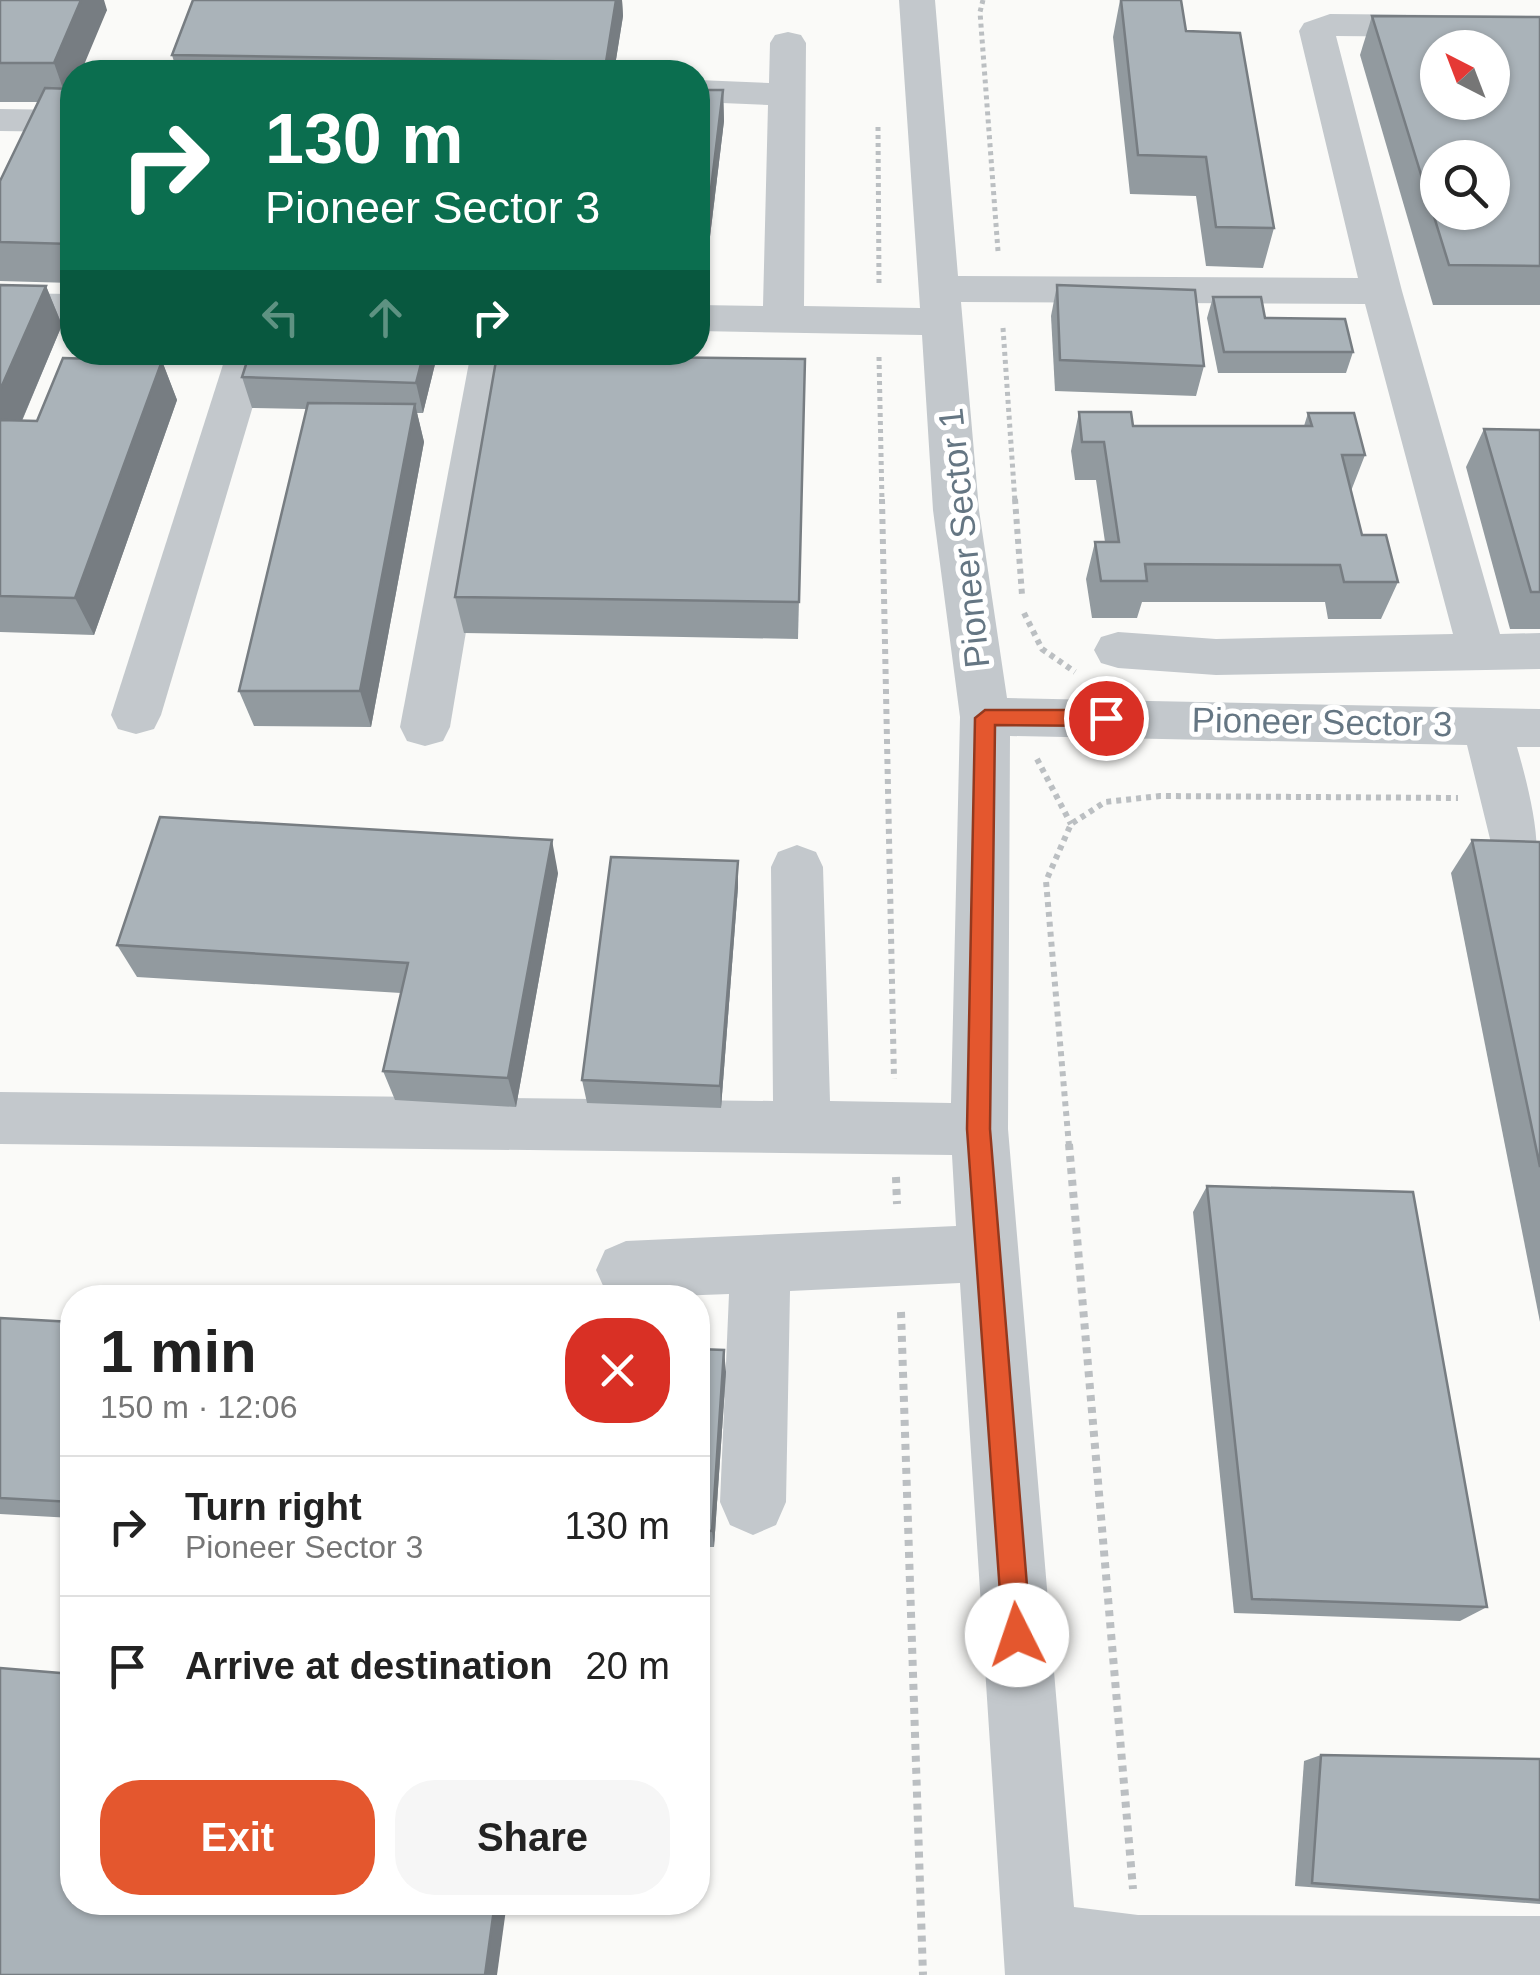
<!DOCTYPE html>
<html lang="en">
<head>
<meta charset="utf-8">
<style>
	:root { --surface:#fff; --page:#f6f6f6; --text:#222; --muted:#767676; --line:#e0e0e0; --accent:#e4572e }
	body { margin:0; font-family:Helvetica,sans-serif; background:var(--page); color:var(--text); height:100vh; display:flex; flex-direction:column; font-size:38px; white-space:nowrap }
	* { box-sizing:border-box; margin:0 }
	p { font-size:32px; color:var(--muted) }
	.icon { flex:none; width:55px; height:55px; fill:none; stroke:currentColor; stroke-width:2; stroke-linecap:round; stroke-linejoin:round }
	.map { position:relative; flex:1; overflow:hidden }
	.side { position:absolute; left:60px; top:1285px; width:650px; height:630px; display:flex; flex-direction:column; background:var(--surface); border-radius:40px; box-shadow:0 2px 8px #0004 }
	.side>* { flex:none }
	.hud { position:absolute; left:60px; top:60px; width:650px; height:305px; border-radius:40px; box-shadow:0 2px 8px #0004; background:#0b6e4f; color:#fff; overflow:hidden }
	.needle { width:65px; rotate:318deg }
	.fabs { position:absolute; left:1420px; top:30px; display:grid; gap:20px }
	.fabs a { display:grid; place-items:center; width:90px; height:90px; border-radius:50%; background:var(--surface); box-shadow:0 2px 8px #0004; font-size:50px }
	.pin { position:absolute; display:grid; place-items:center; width:85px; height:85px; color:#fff; margin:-42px; border:5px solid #fff; border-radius:50%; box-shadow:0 2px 10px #0007 }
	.me { position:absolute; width:110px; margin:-55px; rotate:356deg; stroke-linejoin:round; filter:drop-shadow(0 0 8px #0008) }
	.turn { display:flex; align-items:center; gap:35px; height:210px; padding:0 40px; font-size:45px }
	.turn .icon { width:130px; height:130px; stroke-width:2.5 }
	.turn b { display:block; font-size:70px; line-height:85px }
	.lanes { display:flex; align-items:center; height:95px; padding:0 40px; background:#0003; justify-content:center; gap:50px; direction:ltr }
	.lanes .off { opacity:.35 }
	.round { display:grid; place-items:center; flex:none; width:105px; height:105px; border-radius:40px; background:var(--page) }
	.headline { display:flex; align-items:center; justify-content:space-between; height:170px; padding:0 40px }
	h1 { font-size:60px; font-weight:700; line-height:75px }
	.cta { display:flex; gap:20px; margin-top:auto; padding:20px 40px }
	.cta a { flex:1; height:115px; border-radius:40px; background:var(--accent); color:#fff; font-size:40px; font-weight:700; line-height:115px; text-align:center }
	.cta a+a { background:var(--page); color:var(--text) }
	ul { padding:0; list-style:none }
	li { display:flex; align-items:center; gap:30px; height:140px; padding:0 40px; border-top:2px solid var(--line) }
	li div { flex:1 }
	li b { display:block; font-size:38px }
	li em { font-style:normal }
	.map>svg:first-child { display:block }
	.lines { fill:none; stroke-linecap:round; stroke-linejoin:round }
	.path-far2 { stroke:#bbbfc2; stroke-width:5; stroke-dasharray:4 4; stroke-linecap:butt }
	.path-far1 { stroke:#bbbfc2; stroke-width:6; stroke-dasharray:5 5; stroke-linecap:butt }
	.path { stroke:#bbbfc2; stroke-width:8; stroke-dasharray:6 6; stroke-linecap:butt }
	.minor { fill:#c3c8cc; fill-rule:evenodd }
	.wall { fill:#929a9f }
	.shaded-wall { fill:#777d82 }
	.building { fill:#aab3b9; stroke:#777d82; stroke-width:2.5; fill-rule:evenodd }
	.route { fill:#e4572e; stroke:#94391e; stroke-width:2.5 }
	.labels { text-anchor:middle; stroke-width:10; stroke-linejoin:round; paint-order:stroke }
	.street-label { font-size:35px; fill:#657683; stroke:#fff }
</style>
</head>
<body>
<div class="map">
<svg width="1540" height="1975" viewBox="0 0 1540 1975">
	<rect width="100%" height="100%" fill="#fafaf8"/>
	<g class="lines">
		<g class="path-far2">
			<polyline points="983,0 980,12 998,251"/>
			<polyline points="878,127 879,284"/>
			<polyline points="1003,328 1015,502"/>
			<polyline points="879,357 882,502"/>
		</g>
		<g class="path-far1">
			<polyline points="882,499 894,1079"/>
			<polyline points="1015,499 1022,595"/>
			<polyline points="1024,613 1042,649 1075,672"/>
			<polyline points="1037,759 1071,824"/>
			<polyline points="1069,1146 1046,881 1071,824 1105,802 1160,796 1458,798"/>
		</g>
		<g class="path">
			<polyline points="1069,1144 1133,1889"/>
			<polyline points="896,1177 897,1204"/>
			<polyline points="901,1312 923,1975"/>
		</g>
		<g class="minor">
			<path d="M 899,0 L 935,0 L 958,276 L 1358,278 L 1299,31 L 1304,23 L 1330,14 L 1540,16 L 1540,38 L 1336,36 L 1402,291 L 1500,634 L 1540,633 L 1540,669 L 1216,675 L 1118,668 L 1101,663 L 1094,650 L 1101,637 L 1118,632 L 1216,639 L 1453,634 L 1365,304 L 961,302 L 979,510 L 1007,698 L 1540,709 L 1540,747 L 1517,747 C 1526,778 1540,831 1536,862 L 1518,868 L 1500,862 L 1492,847 L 1467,745 L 1010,736 L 1008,1129 L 1074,1907 L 1138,1915 L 1540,1916 L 1540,1975 L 1005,1975 L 960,1283 L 790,1291 L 786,1502 L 776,1525 L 753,1535 L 730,1525 L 720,1502 L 729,1294 L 623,1298 L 605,1290 L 596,1270 L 605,1250 L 626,1241 L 956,1226 L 952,1155 L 0,1144 L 0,1092 L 773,1101 L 771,867 L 778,852 L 797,845 L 816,852 L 823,867 L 830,1101 L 951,1103 L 960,717 L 933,510 L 922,335 L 698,331 L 698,305 L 763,306 L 768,105 L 698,102 L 698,80 L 769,83 L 770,43 L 775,35 L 788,32 L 801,35 L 806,43 L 804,306 L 920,308 Z"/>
			<polygon points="0,109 72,110 72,132 0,131"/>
			<polygon points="0,293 72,294 72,320 0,319"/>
			<polygon points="227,352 269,352 161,715 154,729 136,734 118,729 111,715"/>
			<polygon points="471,352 513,352 450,727 443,741 425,746 407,741 400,727"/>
		</g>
	</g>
	<g class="wall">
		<polygon points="0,0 107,10 72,72 72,283 0,281 0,181 38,102 0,102"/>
		<polygon points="193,0 622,0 623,16 614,72 177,72 172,55"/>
		<polygon points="1120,0 1181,0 1186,31 1274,228 1263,268 1206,266 1196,196 1130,194 1113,37"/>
		<polygon points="1372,16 1540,17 1540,305 1433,305 1360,55"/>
		<polygon points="698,90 723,90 724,121 704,286 698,286"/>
		<polygon points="0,285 46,286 62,325 22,421 37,421 162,361 177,400 94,635 0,632"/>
		<polygon points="1057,285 1204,366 1196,396 1055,391 1051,316"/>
		<polygon points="1213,297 1353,352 1346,373 1218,373 1207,318"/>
		<polygon points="250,352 438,352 423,413 417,413 424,442 371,727 254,726 239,691 306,409 252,408 242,377"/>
		<polygon points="805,359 798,639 464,633 455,597"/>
		<polygon points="1079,412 1133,426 1304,426 1308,413 1365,455 1351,491 1362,535 1398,582 1381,619 1328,619 1325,602 1142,602 1137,618 1092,618 1086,579 1095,542 1105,542 1096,480 1075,480 1071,451"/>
		<polygon points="1484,429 1540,430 1540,629 1510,629 1466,467"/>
		<polygon points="1472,840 1540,842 1540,1322 1451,873"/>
		<polygon points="738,861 738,887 721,1108 587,1103 582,1080"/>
		<polygon points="558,873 516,1107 395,1100 383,1071 401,993 137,977 117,945"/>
		<polygon points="1207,1186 1487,1607 1460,1621 1234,1613 1193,1212"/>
		<polygon points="0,1318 72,1322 72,1518 0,1514"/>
		<polygon points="698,1349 726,1372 714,1547 698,1547"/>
		<polygon points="1321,1755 1540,1759 1540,1904 1295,1886 1304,1761"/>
	</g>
	<g class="shaded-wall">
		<polygon points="81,0 104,0 107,10 81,72 72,72 72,93 68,103 54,63"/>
		<polygon points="616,0 622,0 623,16 614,72 607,72 606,62"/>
		<polygon points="723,90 724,121 704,286 703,255"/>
		<polygon points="46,286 62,325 6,458 0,445 0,390"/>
		<polygon points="424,352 438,352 423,413 416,383"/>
		<polygon points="162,361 177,400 94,635 75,598"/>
		<polygon points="415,404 424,442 371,727 360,691"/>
		<polygon points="552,840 558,873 516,1107 508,1078"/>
		<polygon points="738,861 738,887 721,1108 720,1086"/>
		<polygon points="724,1350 726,1372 714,1547 712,1531"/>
		<polygon points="495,1902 507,1902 497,1975 485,1975"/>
	</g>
	<g class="building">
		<polygon points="0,0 81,0 54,63 0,63"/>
		<polygon points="193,0 616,0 606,62 172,55"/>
		<polygon points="1121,0 1181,0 1186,31 1240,33 1274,228 1216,227 1206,157 1138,155"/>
		<path d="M 1372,16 L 1540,17 L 1540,266 L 1449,265 ZM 1438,48 L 1492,48 L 1492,102 L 1438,102 ZM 1438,158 L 1492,158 L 1492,212 L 1438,212 Z"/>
		<polygon points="45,88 72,89 72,244 0,242 0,181"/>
		<polygon points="698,90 723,90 703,255 698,255"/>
		<polygon points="0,285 46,286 0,390"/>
		<polygon points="1057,285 1195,290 1204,366 1060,360"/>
		<polygon points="1213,297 1261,297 1265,318 1345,319 1353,352 1224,352"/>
		<polygon points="250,352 424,352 416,383 242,377"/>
		<polygon points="497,355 805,359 799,602 455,597"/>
		<polygon points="63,358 162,361 75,598 0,596 0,420 37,421"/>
		<polygon points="308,403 415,404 360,691 239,691"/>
		<polygon points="1079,412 1131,412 1133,426 1312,426 1308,413 1354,413 1365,455 1342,455 1362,535 1386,535 1398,582 1344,582 1340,565 1145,564 1147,581 1101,581 1095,542 1119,542 1104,442 1082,442"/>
		<polygon points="1484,429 1540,430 1540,592 1531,592"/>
		<polygon points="160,817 552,840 508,1078 383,1071 408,963 117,945"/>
		<polygon points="1472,840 1540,842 1540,1167"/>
		<polygon points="611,857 738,861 720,1086 582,1080"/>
		<polygon points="1207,1186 1413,1192 1487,1607 1252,1599"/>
		<polygon points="0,1318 72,1322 72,1502 0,1498"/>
		<polygon points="698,1349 724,1350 712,1531 698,1530"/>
		<polygon points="0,1668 72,1674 72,1902 495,1902 485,1975 0,1975"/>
		<polygon points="1321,1755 1540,1759 1540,1900 1312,1883"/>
	</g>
	<polygon class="route" points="985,710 1106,710 1117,718 1106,726 995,725 990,1129 1031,1635 1027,1645 1017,1649 1007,1645 1003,1635 967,1129 975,718"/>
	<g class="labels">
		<g class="street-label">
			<text transform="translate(964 538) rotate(-96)" y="12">Pioneer Sector 1</text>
			<text transform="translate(1322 722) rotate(1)" y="12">Pioneer Sector 3</text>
		</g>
	</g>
</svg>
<div class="fabs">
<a><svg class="needle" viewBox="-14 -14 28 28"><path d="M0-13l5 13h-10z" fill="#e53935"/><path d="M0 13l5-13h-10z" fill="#767676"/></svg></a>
<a><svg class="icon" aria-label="search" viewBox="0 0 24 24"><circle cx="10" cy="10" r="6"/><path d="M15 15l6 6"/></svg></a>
</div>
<div class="pin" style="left:1106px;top:718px;background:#d93025"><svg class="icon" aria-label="arrive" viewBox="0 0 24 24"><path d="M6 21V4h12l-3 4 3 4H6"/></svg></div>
<svg class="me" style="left:1017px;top:1635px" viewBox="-20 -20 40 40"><circle r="19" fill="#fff"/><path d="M0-13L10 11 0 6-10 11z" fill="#e4572e"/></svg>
<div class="hud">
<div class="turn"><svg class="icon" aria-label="right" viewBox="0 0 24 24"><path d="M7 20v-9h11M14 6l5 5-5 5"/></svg><div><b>130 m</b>Pioneer Sector 3</div></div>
<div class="lanes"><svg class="icon off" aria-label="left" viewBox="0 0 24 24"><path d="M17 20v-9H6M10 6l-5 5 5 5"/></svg><svg class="icon off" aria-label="ahead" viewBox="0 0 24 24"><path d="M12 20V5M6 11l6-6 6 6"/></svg><svg class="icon" aria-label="right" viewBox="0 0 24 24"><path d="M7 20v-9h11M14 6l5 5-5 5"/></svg></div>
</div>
<section class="side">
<div class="headline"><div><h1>1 min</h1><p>150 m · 12:06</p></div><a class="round" style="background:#d93025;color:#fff"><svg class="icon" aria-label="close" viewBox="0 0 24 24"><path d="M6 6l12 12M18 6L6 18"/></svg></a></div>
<ul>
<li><svg class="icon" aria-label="right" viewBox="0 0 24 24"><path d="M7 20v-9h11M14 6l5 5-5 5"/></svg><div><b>Turn right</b><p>Pioneer Sector 3</p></div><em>130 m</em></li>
<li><svg class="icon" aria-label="arrive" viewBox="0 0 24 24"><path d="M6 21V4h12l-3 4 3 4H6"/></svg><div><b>Arrive at destination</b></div><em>20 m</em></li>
</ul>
<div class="cta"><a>Exit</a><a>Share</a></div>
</section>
</div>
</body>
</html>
